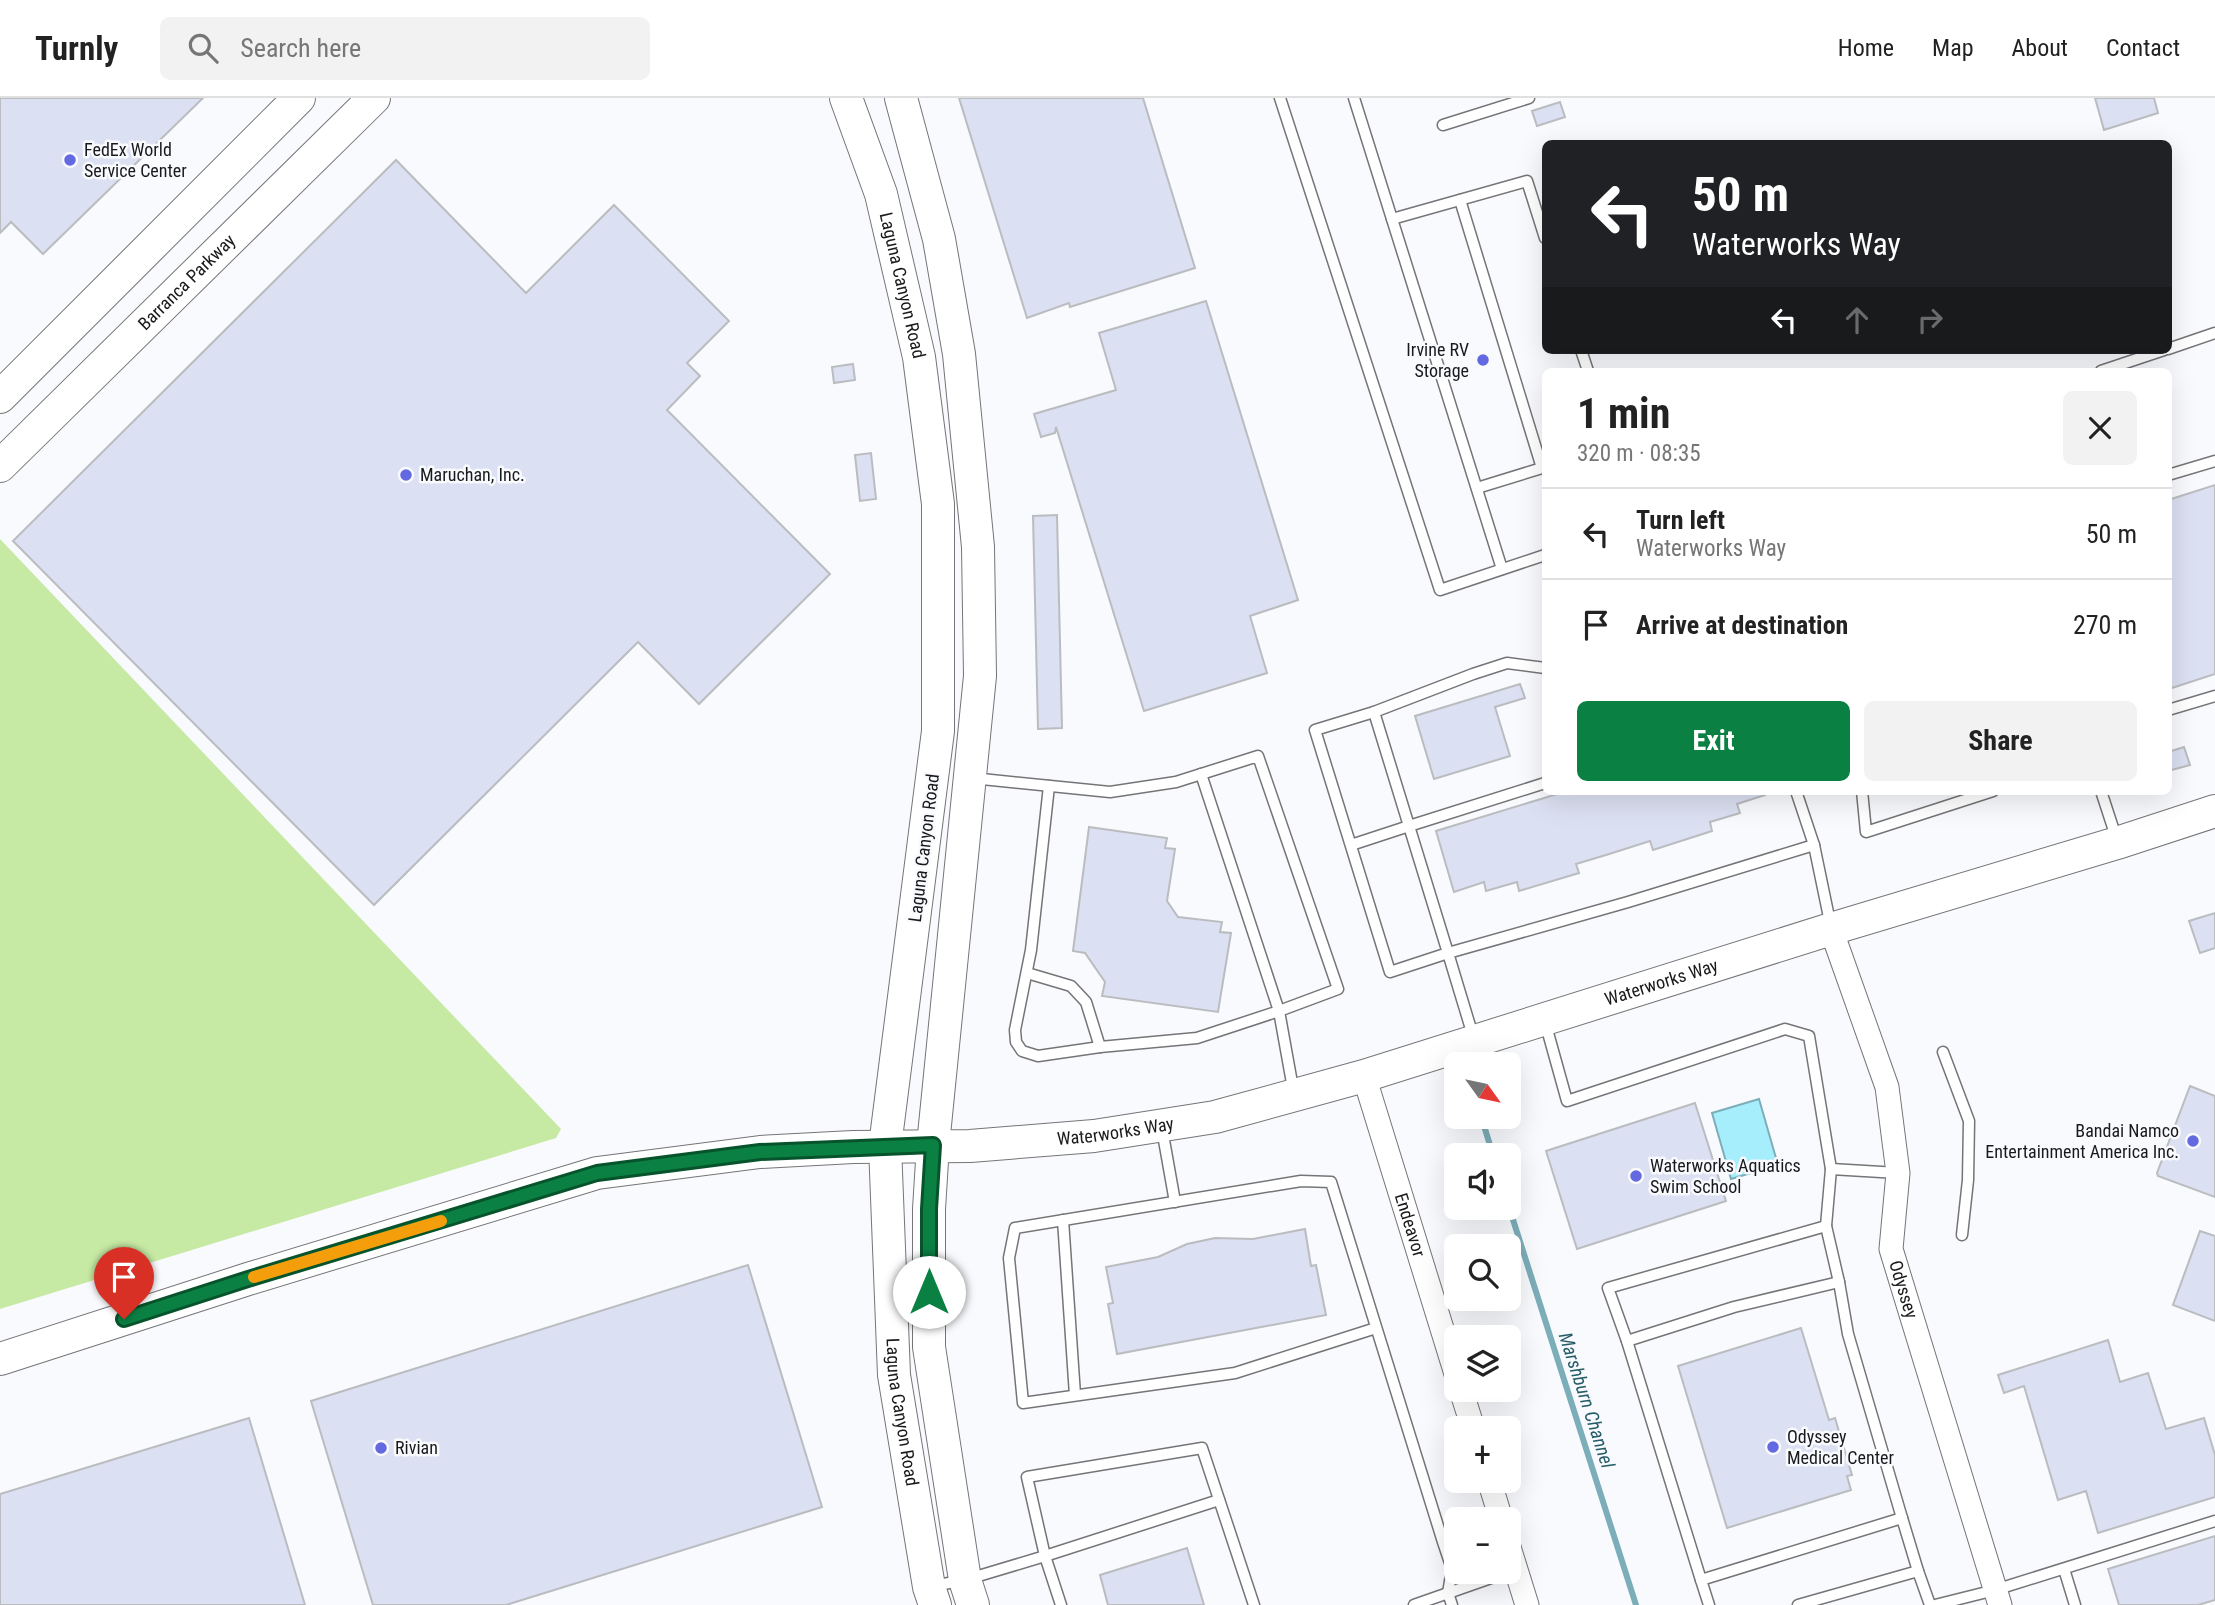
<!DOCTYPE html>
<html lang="en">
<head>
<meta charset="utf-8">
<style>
	:root { --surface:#fff; --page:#f2f2f2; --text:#222; --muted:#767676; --line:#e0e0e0; --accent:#0b8043 }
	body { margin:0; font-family:"Roboto Condensed",sans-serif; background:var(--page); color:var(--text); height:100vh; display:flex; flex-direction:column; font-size:26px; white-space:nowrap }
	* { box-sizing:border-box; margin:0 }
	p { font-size:23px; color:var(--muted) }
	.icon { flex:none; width:38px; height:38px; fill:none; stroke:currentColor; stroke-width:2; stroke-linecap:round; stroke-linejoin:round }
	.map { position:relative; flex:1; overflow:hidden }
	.panel { position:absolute; left:1542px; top:270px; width:630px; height:427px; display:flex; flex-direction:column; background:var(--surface); border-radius:10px; box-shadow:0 7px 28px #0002 }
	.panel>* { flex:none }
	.top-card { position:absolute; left:1542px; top:42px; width:630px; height:214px; border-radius:10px; box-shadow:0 7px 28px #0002; background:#202124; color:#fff; overflow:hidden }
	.needle { width:46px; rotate:123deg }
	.controls { position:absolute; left:1444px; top:954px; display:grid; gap:14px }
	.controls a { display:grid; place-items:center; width:77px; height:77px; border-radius:10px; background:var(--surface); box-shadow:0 7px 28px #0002; font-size:35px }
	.pin { position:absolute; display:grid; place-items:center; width:60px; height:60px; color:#fff; margin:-72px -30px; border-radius:50% 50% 50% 0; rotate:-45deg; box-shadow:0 0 7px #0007 }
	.pin .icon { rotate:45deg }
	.me { position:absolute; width:77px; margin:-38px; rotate:0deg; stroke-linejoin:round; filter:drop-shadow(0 0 5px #0008) }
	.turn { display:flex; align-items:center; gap:24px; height:147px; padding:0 35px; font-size:32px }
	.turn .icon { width:91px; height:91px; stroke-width:2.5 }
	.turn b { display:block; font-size:49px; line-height:60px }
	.lanes { display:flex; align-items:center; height:66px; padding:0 35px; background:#0003; justify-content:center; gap:35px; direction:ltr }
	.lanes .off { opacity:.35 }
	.round { display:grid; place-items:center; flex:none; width:74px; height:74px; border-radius:10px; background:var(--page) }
	.summary { display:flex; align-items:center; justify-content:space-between; height:119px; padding:0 35px }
	h1 { font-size:42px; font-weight:700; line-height:52px }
	.button { display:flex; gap:14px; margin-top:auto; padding:14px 35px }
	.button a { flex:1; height:80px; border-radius:10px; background:var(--accent); color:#fff; font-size:28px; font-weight:700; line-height:80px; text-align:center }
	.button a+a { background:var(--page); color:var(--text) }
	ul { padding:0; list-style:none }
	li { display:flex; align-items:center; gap:21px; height:91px; padding:0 35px; border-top:2px solid var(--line) }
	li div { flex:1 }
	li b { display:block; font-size:26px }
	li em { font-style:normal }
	header { display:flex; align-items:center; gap:42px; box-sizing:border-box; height:98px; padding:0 35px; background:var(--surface); border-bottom:2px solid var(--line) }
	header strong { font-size:33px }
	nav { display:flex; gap:38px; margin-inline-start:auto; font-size:24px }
	.search { width:490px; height:63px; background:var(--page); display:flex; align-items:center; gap:18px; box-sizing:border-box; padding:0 24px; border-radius:10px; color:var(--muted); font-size:26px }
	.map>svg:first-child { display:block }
	.green { fill:#c6e9a3 }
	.water { fill:#a7eefd; stroke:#7caeb9; stroke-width:2 }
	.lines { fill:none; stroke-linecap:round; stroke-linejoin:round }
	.stream { stroke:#7caeb9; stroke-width:6 }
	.building { fill:#dbe0f2; stroke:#bbbcbf; stroke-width:2 }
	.lane-casing { stroke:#757578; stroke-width:13 }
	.street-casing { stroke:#757578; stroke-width:25 }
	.secondary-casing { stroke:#757578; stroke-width:34 }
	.lane { stroke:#fff; stroke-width:10 }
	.street { stroke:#fff; stroke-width:23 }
	.secondary { stroke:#fff; stroke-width:32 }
	.route-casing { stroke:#07532c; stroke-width:18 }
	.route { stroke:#0b8043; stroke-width:12 }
	.slow { stroke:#f59e0b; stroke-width:12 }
	.poi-dot { fill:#6369e1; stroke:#f9fafd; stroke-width:2.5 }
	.labels { text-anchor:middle; stroke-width:5; stroke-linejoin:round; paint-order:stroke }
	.poi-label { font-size:18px; fill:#18191a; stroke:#f9fafd; text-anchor:start }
	.street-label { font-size:18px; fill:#18191a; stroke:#f9fafd }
	.water-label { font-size:19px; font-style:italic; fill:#245c67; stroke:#f9fafd }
</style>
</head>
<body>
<header>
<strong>Turnly</strong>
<div class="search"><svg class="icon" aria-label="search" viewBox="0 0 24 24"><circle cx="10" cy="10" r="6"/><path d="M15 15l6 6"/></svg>Search here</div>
<nav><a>Home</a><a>Map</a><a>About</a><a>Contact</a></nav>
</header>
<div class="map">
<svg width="2215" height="1507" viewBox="0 0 2215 1507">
	<rect width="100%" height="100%" fill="#f9fafd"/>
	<polygon class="green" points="0,441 561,1031 556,1040 0,1211"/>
	<polygon class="water" points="1759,1001 1778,1067 1731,1081 1712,1015"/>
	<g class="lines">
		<g class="stream">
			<polyline points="1481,1018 1493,1057"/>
			<polyline points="1508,1106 1636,1507"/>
		</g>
	</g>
	<g class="building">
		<polygon points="0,0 203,0 43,156 11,124 0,135"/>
		<polygon points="959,0 1143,0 1195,170 1070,209 1069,205 1027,220"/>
		<polygon points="2095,0 2154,0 2158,15 2104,32"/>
		<polygon points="1560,4 1565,19 1537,28 1532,13"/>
		<polygon points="396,62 526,195 614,107 729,223 687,265 700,278 667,312 830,476 699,606 638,544 374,807 13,443"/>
		<polygon points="1206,203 1298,502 1250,518 1267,575 1144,613 1056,329 1055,335 1041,339 1034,316 1116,292 1099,235"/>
		<polygon points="853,266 855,282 834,285 832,269"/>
		<polygon points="871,355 876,401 860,403 855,357"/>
		<polygon points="2215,387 2215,576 2172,590 2168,579 2168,402"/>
		<polygon points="1057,417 1062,630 1038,631 1033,418"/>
		<polygon points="1520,586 1525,600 1495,609 1510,658 1434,681 1415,618"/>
		<polygon points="2184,649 2190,667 2168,673 2168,654"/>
		<polygon points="1567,693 1765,693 1765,697 1737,706 1740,715 1710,724 1712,733 1653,752 1650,743 1606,757 1576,766 1579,775 1519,793 1517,784 1486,793 1484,784 1454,794 1436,733"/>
		<polygon points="1089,729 1167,740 1165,750 1175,751 1167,803 1178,819 1222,824 1220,834 1231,835 1218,914 1102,898 1105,884 1085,855 1073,853"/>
		<polygon points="2215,815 2215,850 2200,855 2189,823"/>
		<polygon points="2190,988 2215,998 2215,1099 2158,1078 2157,1075"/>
		<polygon points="1695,1005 1726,1103 1577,1151 1546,1053"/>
		<polygon points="1305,1131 1311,1168 1316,1167 1326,1217 1117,1256 1108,1206 1113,1205 1106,1169 1158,1159 1187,1146 1215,1140 1253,1141"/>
		<polygon points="2200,1133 2215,1138 2215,1223 2173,1207"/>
		<polygon points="748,1167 822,1409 506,1507 373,1507 311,1303"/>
		<polygon points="1801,1230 1829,1322 1835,1320 1852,1377 1847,1378 1851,1392 1727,1430 1678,1268"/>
		<polygon points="2108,1242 2120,1284 2148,1275 2166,1331 2204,1320 2215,1357 2215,1399 2098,1435 2086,1393 2058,1402 2024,1288 2004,1295 1998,1277"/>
		<polygon points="249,1320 305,1507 0,1507 0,1396"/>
		<polygon points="2215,1438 2215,1502 2198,1507 2119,1507 2108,1471"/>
		<polygon points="1187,1450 1204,1507 1108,1507 1100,1477"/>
	</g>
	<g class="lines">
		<defs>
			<g id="lane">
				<polyline points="1280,0 1440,492 1545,457"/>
				<polyline points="1354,0 1502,471"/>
				<polyline points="1443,27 1529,0"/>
				<polyline points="1460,102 1542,370 1477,390"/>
				<polyline points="1392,121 1527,83 1545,140"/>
				<polyline points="2168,251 2215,235"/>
				<polyline points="1581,252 1588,273"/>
				<polyline points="2101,273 2164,252"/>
				<polyline points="2168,377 2215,363"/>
				<polyline points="2168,612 2215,598"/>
				<polyline points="1374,614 1473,576 1507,565 1545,570"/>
				<polyline points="972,680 1110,694 1176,684 1258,658 1338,891 1279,913 1294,996"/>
				<polyline points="1049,688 1031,852 1015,932 1016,944 1022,953 1038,958 1100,949 1197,940 1279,913 1201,676"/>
				<polyline points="1796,693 1814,747"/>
				<polyline points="1862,693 1866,734 1993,693"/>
				<polyline points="2101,693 2117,742"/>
				<polyline points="1351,747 1409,728 1374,614 1315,632 1390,874 1448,855 1409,728 1545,685"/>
				<polyline points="1027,875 1071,888 1086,904 1100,949"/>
				<polyline points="1545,924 1567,1003 1785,931 1809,938 1831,1071 1826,1128 1839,1184"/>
				<polyline points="1474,941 1448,855 1628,804 1814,747 1831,829"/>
				<polyline points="1943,954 1969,1023 1968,1082 1962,1137"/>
				<polyline points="1162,1031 1175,1104"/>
				<polyline points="1831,1071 1898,1075"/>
				<polyline points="1063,1122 1075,1297"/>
				<polyline points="1376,1230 1235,1275 1023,1305 1009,1160 1015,1130 1301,1083 1331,1084 1443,1444 1452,1471 1448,1495 1452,1507"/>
				<polyline points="1627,1243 1734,1209 1839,1184 1848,1236 1902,1420 1701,1482 1709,1507"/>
				<polyline points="1902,1420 1918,1473"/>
				<polyline points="2064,1471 2075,1507"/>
				<polyline points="1701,1482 1627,1243 1608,1190 1826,1128"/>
				<polyline points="933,1488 965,1482 1045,1458 1027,1379 1202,1350 1254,1507"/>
				<polyline points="1061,1507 1045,1458 1219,1402"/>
				<polyline points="1414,1507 1508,1474"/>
				<polyline points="1798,1507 1918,1473 1930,1507"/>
				<polyline points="1935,1507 1995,1492 2215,1423"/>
			</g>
			<g id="street">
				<path id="s1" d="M 1831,831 L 1887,989 L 1898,1075 L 1891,1151 L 2000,1507"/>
				<path id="s2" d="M 1364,978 L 1456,1276"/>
				<polyline points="1461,1292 1473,1330"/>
				<polyline points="1489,1382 1501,1421"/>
				<polyline points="1508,1446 1527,1507"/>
			</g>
			<g id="secondary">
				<path id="s3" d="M 846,0 L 881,96 L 919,259 L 938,406 L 938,633 L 885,1048 L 894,1277 L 929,1489 L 935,1507"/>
				<polyline points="901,0 939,141 959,256 978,449 980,578 933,1047 929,1111 929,1249 965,1482 973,1507"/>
				<polyline points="0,299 299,0"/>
				<path id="s4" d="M 0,368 L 374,0"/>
				<path id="s5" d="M 0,1261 L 248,1181 L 597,1075 L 760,1054 L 853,1049 L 970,1048 L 1094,1038 L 1215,1019 L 1364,978 L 1831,831 L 2117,745 L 2215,713"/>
			</g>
		</defs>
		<use href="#lane" class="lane-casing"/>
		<use href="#street" class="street-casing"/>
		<use href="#secondary" class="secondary-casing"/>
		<use href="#lane" class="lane"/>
		<use href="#street" class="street"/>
		<use href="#secondary" class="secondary"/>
	</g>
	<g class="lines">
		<defs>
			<polyline id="route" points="124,1221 248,1181 597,1075 760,1054 933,1047 929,1111 929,1194"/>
		</defs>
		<use href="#route" class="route-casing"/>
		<use href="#route" class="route"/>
		<polyline class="slow" points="254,1179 441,1123"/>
	</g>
	<g class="poi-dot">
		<circle cx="70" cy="62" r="7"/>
		<circle cx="1483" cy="262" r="7"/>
		<circle cx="406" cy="377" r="7"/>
		<circle cx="2193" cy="1043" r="7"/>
		<circle cx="1636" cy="1078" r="7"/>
		<circle cx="1773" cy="1349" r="7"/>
		<circle cx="381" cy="1350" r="7"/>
	</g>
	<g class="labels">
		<g class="poi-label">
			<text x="84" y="58">FedEx World<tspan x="84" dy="21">Service Center</tspan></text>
			<text x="1469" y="258" text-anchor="end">Irvine RV<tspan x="1469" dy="21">Storage</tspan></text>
			<text x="420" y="383">Maruchan, Inc.</text>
			<text x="2179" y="1039" text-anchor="end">Bandai Namco<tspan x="2179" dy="21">Entertainment America Inc.</tspan></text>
			<text x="1650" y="1074">Waterworks Aquatics<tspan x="1650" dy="21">Swim School</tspan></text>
			<text x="1787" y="1345">Odyssey<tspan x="1787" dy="21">Medical Center</tspan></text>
			<text x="395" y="1356">Rivian</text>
		</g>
		<g class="street-label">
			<text dy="6" stroke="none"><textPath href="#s4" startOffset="262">Barranca Parkway</textPath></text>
			<text dy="6" stroke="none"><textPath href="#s3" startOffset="196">Laguna Canyon Road</textPath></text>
			<text transform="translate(924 750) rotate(-83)" y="6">Laguna Canyon Road</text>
			<text dy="6" stroke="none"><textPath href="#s5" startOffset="1713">Waterworks Way</textPath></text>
			<text dy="6" stroke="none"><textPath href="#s5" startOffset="1146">Waterworks Way</textPath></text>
			<text dy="6" stroke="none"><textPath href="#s2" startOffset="156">Endeavor</textPath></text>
			<text dy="6" stroke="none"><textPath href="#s1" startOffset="373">Odyssey</textPath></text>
			<text dy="6" stroke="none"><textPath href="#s3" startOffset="1330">Laguna Canyon Road</textPath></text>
		</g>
		<g class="water-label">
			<text transform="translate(1587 1302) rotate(72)" y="7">Marshburn Channel</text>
		</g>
	</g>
</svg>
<div class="controls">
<a><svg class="needle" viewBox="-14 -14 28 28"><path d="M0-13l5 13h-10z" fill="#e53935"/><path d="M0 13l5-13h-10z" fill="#767676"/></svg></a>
<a><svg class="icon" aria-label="sound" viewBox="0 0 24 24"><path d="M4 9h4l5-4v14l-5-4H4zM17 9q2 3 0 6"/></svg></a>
<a><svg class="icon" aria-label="search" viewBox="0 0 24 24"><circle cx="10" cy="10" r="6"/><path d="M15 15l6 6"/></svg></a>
<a><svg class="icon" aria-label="layers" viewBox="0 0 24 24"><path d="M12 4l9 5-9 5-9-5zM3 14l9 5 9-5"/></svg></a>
<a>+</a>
<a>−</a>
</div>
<div class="pin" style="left:124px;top:1221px;background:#d93025"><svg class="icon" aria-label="arrive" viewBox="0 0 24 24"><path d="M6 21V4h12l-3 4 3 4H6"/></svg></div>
<svg class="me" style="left:929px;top:1194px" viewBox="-20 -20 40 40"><circle r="19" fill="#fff"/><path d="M0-13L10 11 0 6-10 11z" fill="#0b8043"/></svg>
<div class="top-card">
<div class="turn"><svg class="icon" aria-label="left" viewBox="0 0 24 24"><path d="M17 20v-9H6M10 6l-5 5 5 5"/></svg><div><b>50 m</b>Waterworks Way</div></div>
<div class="lanes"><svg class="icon" aria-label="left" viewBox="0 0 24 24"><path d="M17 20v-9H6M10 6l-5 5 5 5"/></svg><svg class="icon off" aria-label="ahead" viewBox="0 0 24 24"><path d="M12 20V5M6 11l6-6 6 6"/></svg><svg class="icon off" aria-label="right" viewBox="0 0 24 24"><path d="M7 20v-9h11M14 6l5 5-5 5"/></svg></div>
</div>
<section class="panel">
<div class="summary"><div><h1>1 min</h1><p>320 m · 08:35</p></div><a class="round"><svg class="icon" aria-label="close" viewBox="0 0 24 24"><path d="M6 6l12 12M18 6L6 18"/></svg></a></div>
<ul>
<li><svg class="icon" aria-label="left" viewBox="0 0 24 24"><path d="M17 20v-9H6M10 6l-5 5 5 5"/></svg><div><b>Turn left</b><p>Waterworks Way</p></div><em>50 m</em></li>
<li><svg class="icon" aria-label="arrive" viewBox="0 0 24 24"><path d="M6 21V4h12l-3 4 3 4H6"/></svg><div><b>Arrive at destination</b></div><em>270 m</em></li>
</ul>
<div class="button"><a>Exit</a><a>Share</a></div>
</section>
</div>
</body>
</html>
